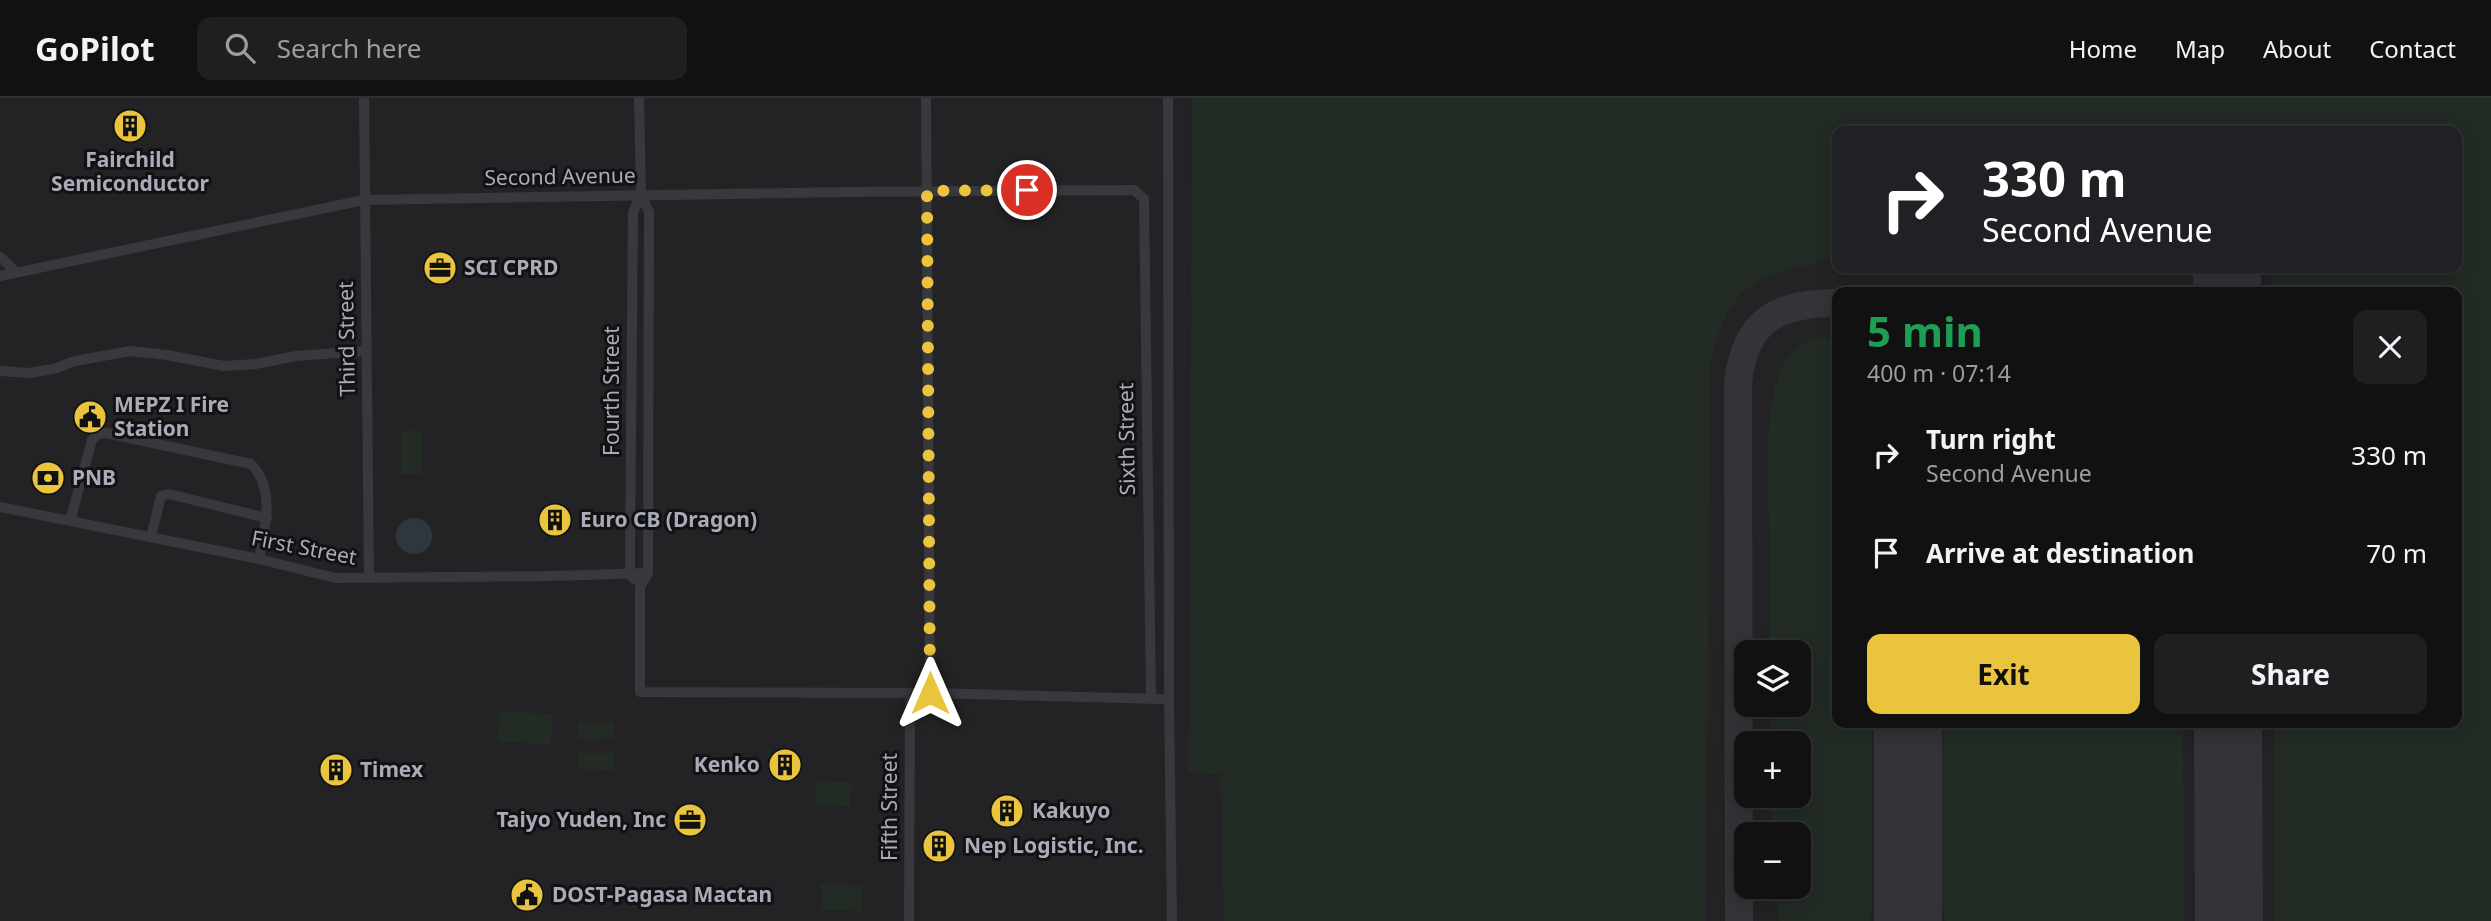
<!DOCTYPE html>
<html lang="en">
<head>
<meta charset="utf-8">
<style>
	:root { --surface:#111112; --page:#1e1f20; --text:#f1f3f6; --muted:#9c9d9f; --line:#303132; --accent:#eac43d }
	body { margin:0; font-family:"Noto Sans",sans-serif; background:var(--page); color:var(--text); height:100vh; display:flex; flex-direction:column; font-size:26px; white-space:nowrap }
	* { box-sizing:border-box; margin:0 }
	p { font-size:23px; color:var(--muted) }
	.icon { flex:none; width:38px; height:38px; fill:none; stroke:currentColor; stroke-width:2; stroke-linecap:round; stroke-linejoin:round }
	.map { position:relative; flex:1; overflow:hidden }
	.sheet { position:absolute; left:1832px; top:189px; width:630px; height:441px; display:flex; flex-direction:column; background:var(--surface); border-radius:14px; box-shadow:0 4px 18px #0003,0 0 0 2px var(--line) }
	.sheet>* { flex:none }
	.banner { position:absolute; left:1832px; top:28px; width:630px; height:147px; border-radius:14px; box-shadow:0 4px 18px #0003,0 0 0 2px var(--line); background:#202124; color:#fff; overflow:hidden }
	.buttons { position:absolute; left:1734px; top:542px; display:grid; gap:14px }
	.buttons a { display:grid; place-items:center; width:77px; height:77px; border-radius:14px; background:var(--surface); box-shadow:0 4px 18px #0003,0 0 0 2px var(--line); font-size:35px }
	.pin { position:absolute; display:grid; place-items:center; width:60px; height:60px; color:#fff; margin:-30px; border:4px solid #fff; border-radius:50%; box-shadow:0 2px 7px #0007 }
	.me { position:absolute; width:77px; margin:-38px; rotate:0deg; stroke-linejoin:round; filter:drop-shadow(0 0 5px #0008) }
	.turn { display:flex; align-items:center; gap:24px; height:147px; padding:0 35px; font-size:32px }
	.turn .icon { width:91px; height:91px; stroke-width:2.5 }
	.turn b { display:block; font-size:49px; line-height:60px }
	.round { display:grid; place-items:center; flex:none; width:74px; height:74px; border-radius:14px; background:var(--page) }
	.summary { display:flex; align-items:center; justify-content:space-between; height:119px; padding:0 35px }
	h1 { font-size:42px; font-weight:700; line-height:52px; color:#1e9e55 }
	.button { display:flex; gap:14px; margin-top:auto; padding:14px 35px }
	.button a { flex:1; height:80px; border-radius:14px; background:var(--accent); color:#111; font-size:28px; font-weight:700; line-height:80px; text-align:center }
	.button a+a { background:var(--page); color:var(--text) }
	ul { padding:0; list-style:none }
	li { display:flex; align-items:center; gap:21px; height:98px; padding:0 35px }
	li div { flex:1 }
	li b { display:block; font-size:26px }
	li em { font-style:normal }
	header { display:flex; align-items:center; gap:42px; box-sizing:border-box; height:98px; padding:0 35px; background:var(--surface); border-bottom:2px solid var(--line) }
	header strong { font-size:33px }
	nav { display:flex; gap:38px; margin-inline-start:auto; font-size:24px }
	.search { width:490px; height:63px; background:var(--page); display:flex; align-items:center; gap:18px; box-sizing:border-box; padding:0 24px; border-radius:14px; color:var(--muted); font-size:26px }
	.map>svg:first-child { display:block }
	.built { fill:#232325; fill-rule:evenodd }
	.green { fill:#232b25 }
	.water { fill:#2f363e }
	.lines { fill:none; stroke-linecap:round; stroke-linejoin:round }
	.taxiway { stroke:#343438; stroke-width:28 }
	.runway { stroke:#343438; stroke-width:68 }
	.minor { stroke:#38383d; stroke-width:10 }
	.route { stroke:#eac43d; stroke-width:12; stroke-dasharray:0 21.6 }
	.labels { text-anchor:middle; stroke-width:6; stroke-linejoin:round; paint-order:stroke }
	.poi-label { font-size:21px; font-weight:bold; fill:#a9acb8; stroke:#121214; text-anchor:start }
	.street-label { font-size:21px; fill:#a9acb8; stroke:#121214 }
</style>
</head>
<body>
<header>
<strong>GoPilot</strong>
<div class="search"><svg class="icon" aria-label="search" viewBox="0 0 24 24"><circle cx="10" cy="10" r="6"/><path d="M15 15l6 6"/></svg>Search here</div>
<nav><a>Home</a><a>Map</a><a>About</a><a>Contact</a></nav>
</header>
<div class="map">
<svg width="2491" height="823" viewBox="0 0 2491 823">
	<rect width="100%" height="100%" fill="#171718"/>
	<path class="built" d="M 0,0 L 1192,0 L 1188,674 L 1205,0 L 2491,0 L 2491,823 L 0,823 ZM 1838,33 L 2457,33 L 2457,170 L 1838,170 ZM 1838,194 L 2457,194 L 2457,625 L 1838,625 ZM 1746,555 L 1799,555 L 1799,607 L 1746,607 ZM 1746,646 L 1799,646 L 1799,698 L 1746,698 ZM 1746,737 L 1799,737 L 1799,789 L 1746,789 Z"/>
	<g class="green">
		<path d="M 1192,0 L 2491,0 L 2491,823 L 2274,823 L 2274,625 L 2457,625 L 2457,194 L 2272,194 L 2272,170 L 2457,170 L 2457,33 L 1838,33 L 1837,152 C 1824,164 1809,166 1793,170 C 1736,184 1722,215 1710,267 L 1706,823 L 1224,823 L 1220,676 L 1188,675 Z"/>
		<path d="M 1817,239 L 1837,241 L 1838,625 L 1872,625 L 1872,806 L 1870,823 L 1780,823 L 1772,789 L 1799,789 L 1799,737 L 1771,737 L 1771,698 L 1799,698 L 1799,646 L 1771,646 L 1770,607 L 1799,607 L 1799,555 L 1770,555 C 1769,510 1769,465 1769,420 C 1768,376 1763,304 1784,265 C 1792,251 1803,245 1817,239 Z"/>
		<rect x="401" y="333" width="21" height="43"/>
		<polygon points="500,613 553,616 551,647 498,643"/>
		<polygon points="578,625 614,625 614,641 578,642"/>
		<polygon points="1943,625 2183,625 2184,823 1945,823 1943,811"/>
		<polygon points="578,655 614,655 614,672 578,671"/>
		<polygon points="816,683 852,684 850,708 815,706"/>
		<polygon points="821,786 862,787 861,813 821,812"/>
	</g>
	<circle class="water" cx="414" cy="438" r="18"/>
	<g class="lines">
		<path class="taxiway" d="M 1739,823 L 1738,285 C 1745,221 1778,205 1838,205"/>
		<g class="runway">
			<polyline points="2227,170 2227,194"/>
			<polyline points="1908,625 1908,823"/>
			<polyline points="2228,625 2229,823"/>
		</g>
		<g class="minor">
			<polyline points="364,0 369,480"/>
			<polyline points="639,0 641,97 649,114 648,475 640,489 640,594 930,595 1161,601"/>
			<polyline points="926,0 930,595"/>
			<polyline points="1168,0 1169,601 1172,823"/>
			<polyline points="0,159 16,174"/>
			<polyline points="0,178 364,102 847,94 1134,92 1144,101 1151,601"/>
			<polyline points="0,273 29,275 54,271 75,263 130,253 167,257 224,268 255,266 296,258 366,253"/>
			<polyline points="0,409 259,461 335,480 552,478 648,475"/>
			<path d="M 70,423 L 92,342 L 98,336 L 106,335 L 251,366 C 276,391 265,430 259,461"/>
			<polyline points="151,439 161,398 169,396 267,420"/>
			<polyline points="634,481 630,475 630,451 633,114 641,97"/>
			<polyline points="909,823 910,595"/>
		</g>
	</g>
	<g class="lines">
		<polyline class="route" points="930,595 927,93 1027,92"/>
	</g>
	<defs>
		<symbol id="building-disc" viewBox="-11 -11 22 22"><circle r="9.5" fill="#eac43d" stroke="#121214"/><path d="M-4-6H4V6H1V3H-1V6H-4ZM-2.5-4.3h1.7v1.8h-1.7ZM.8-4.3h1.7v1.8H.8ZM-2.5-1h1.7V.8h-1.7ZM.8-1h1.7V.8H.8Z" fill="#111"/></symbol>
		<symbol id="office-disc" viewBox="-11 -11 22 22"><circle r="9.5" fill="#eac43d" stroke="#121214"/><path d="M-6-3h4V-5.5h4V-3h4V5H-6ZM-1-4.5V-3h2v-1.5ZM-6 0V1H6V0Z" fill="#111"/></symbol>
		<symbol id="civic-disc" viewBox="-11 -11 22 22"><circle r="9.5" fill="#eac43d" stroke="#121214"/><path d="M-.6-6.5H3V-4.5H.6V-3L4-1V1h2V6H-6V1h2V-1L-.6-3ZM-1.2 2.5V6h2.4V2.5Z" fill="#111"/></symbol>
		<symbol id="bank-disc" viewBox="-11 -11 22 22"><circle r="9.5" fill="#eac43d" stroke="#121214"/><path d="M-6-4H6V4H-6ZM0-2.3a2.3 2.3 0 1 0 0 4.6a2.3 2.3 0 1 0 0-4.6Z" fill="#111"/></symbol>
	</defs>
	<g fill-rule="evenodd">
		<use href="#building-disc" x="111" y="9" width="38" height="38"/>
		<use href="#office-disc" x="421" y="151" width="38" height="38"/>
		<use href="#civic-disc" x="71" y="300" width="38" height="38"/>
		<use href="#bank-disc" x="29" y="361" width="38" height="38"/>
		<use href="#building-disc" x="536" y="403" width="38" height="38"/>
		<use href="#building-disc" x="766" y="648" width="38" height="38"/>
		<use href="#building-disc" x="317" y="653" width="38" height="38"/>
		<use href="#building-disc" x="988" y="694" width="38" height="38"/>
		<use href="#office-disc" x="671" y="703" width="38" height="38"/>
		<use href="#building-disc" x="920" y="729" width="38" height="38"/>
		<use href="#civic-disc" x="508" y="778" width="38" height="38"/>
	</g>
	<g class="labels">
		<g class="poi-label">
			<text x="130" y="69" text-anchor="middle">Fairchild<tspan x="130" dy="24">Semiconductor</tspan></text>
			<text x="464" y="177">SCI CPRD</text>
			<text x="114" y="314">MEPZ I Fire<tspan x="114" dy="24">Station</tspan></text>
			<text x="72" y="387">PNB</text>
			<text x="580" y="429">Euro CB (Dragon)</text>
			<text x="760" y="674" text-anchor="end">Kenko</text>
			<text x="360" y="679">Timex</text>
			<text x="1032" y="720">Kakuyo</text>
			<text x="666" y="729" text-anchor="end">Taiyo Yuden, Inc</text>
			<text x="964" y="755">Nep Logistic, Inc.</text>
			<text x="552" y="804">DOST-Pagasa Mactan</text>
		</g>
		<g class="street-label">
			<text transform="translate(560 79) rotate(-1)" y="7">Second Avenue</text>
			<text transform="translate(347 241) rotate(-91)" y="7">Third Street</text>
			<text transform="translate(612 293) rotate(-90)" y="7">Fourth Street</text>
			<text transform="translate(1127 341) rotate(-91)" y="7">Sixth Street</text>
			<text transform="translate(304 450) rotate(11)" y="7">First Street</text>
			<text transform="translate(890 709) rotate(-90)" y="7">Fifth Street</text>
		</g>
	</g>
</svg>
<div class="buttons">
<a><svg class="icon" aria-label="layers" viewBox="0 0 24 24"><path d="M12 4l9 5-9 5-9-5zM3 14l9 5 9-5"/></svg></a>
<a>+</a>
<a>−</a>
</div>
<div class="pin" style="left:1027px;top:92px;background:#d93025"><svg class="icon" aria-label="arrive" viewBox="0 0 24 24"><path d="M6 21V4h12l-3 4 3 4H6"/></svg></div>
<svg class="me" style="left:930px;top:595px" viewBox="-20 -20 40 40"><path d="M0-17L14 15 0 8-14 15z" fill="#eac43d" stroke="#fff" stroke-width="4"/></svg>
<div class="banner">
<div class="turn"><svg class="icon" aria-label="right" viewBox="0 0 24 24"><path d="M7 20v-9h11M14 6l5 5-5 5"/></svg><div><b>330 m</b>Second Avenue</div></div>
</div>
<section class="sheet">
<div class="summary"><div><h1>5 min</h1><p>400 m · 07:14</p></div><a class="round"><svg class="icon" aria-label="close" viewBox="0 0 24 24"><path d="M6 6l12 12M18 6L6 18"/></svg></a></div>
<ul>
<li><svg class="icon" aria-label="right" viewBox="0 0 24 24"><path d="M7 20v-9h11M14 6l5 5-5 5"/></svg><div><b>Turn right</b><p>Second Avenue</p></div><em>330 m</em></li>
<li><svg class="icon" aria-label="arrive" viewBox="0 0 24 24"><path d="M6 21V4h12l-3 4 3 4H6"/></svg><div><b>Arrive at destination</b></div><em>70 m</em></li>
</ul>
<div class="button"><a>Exit</a><a>Share</a></div>
</section>
</div>
</body>
</html>
